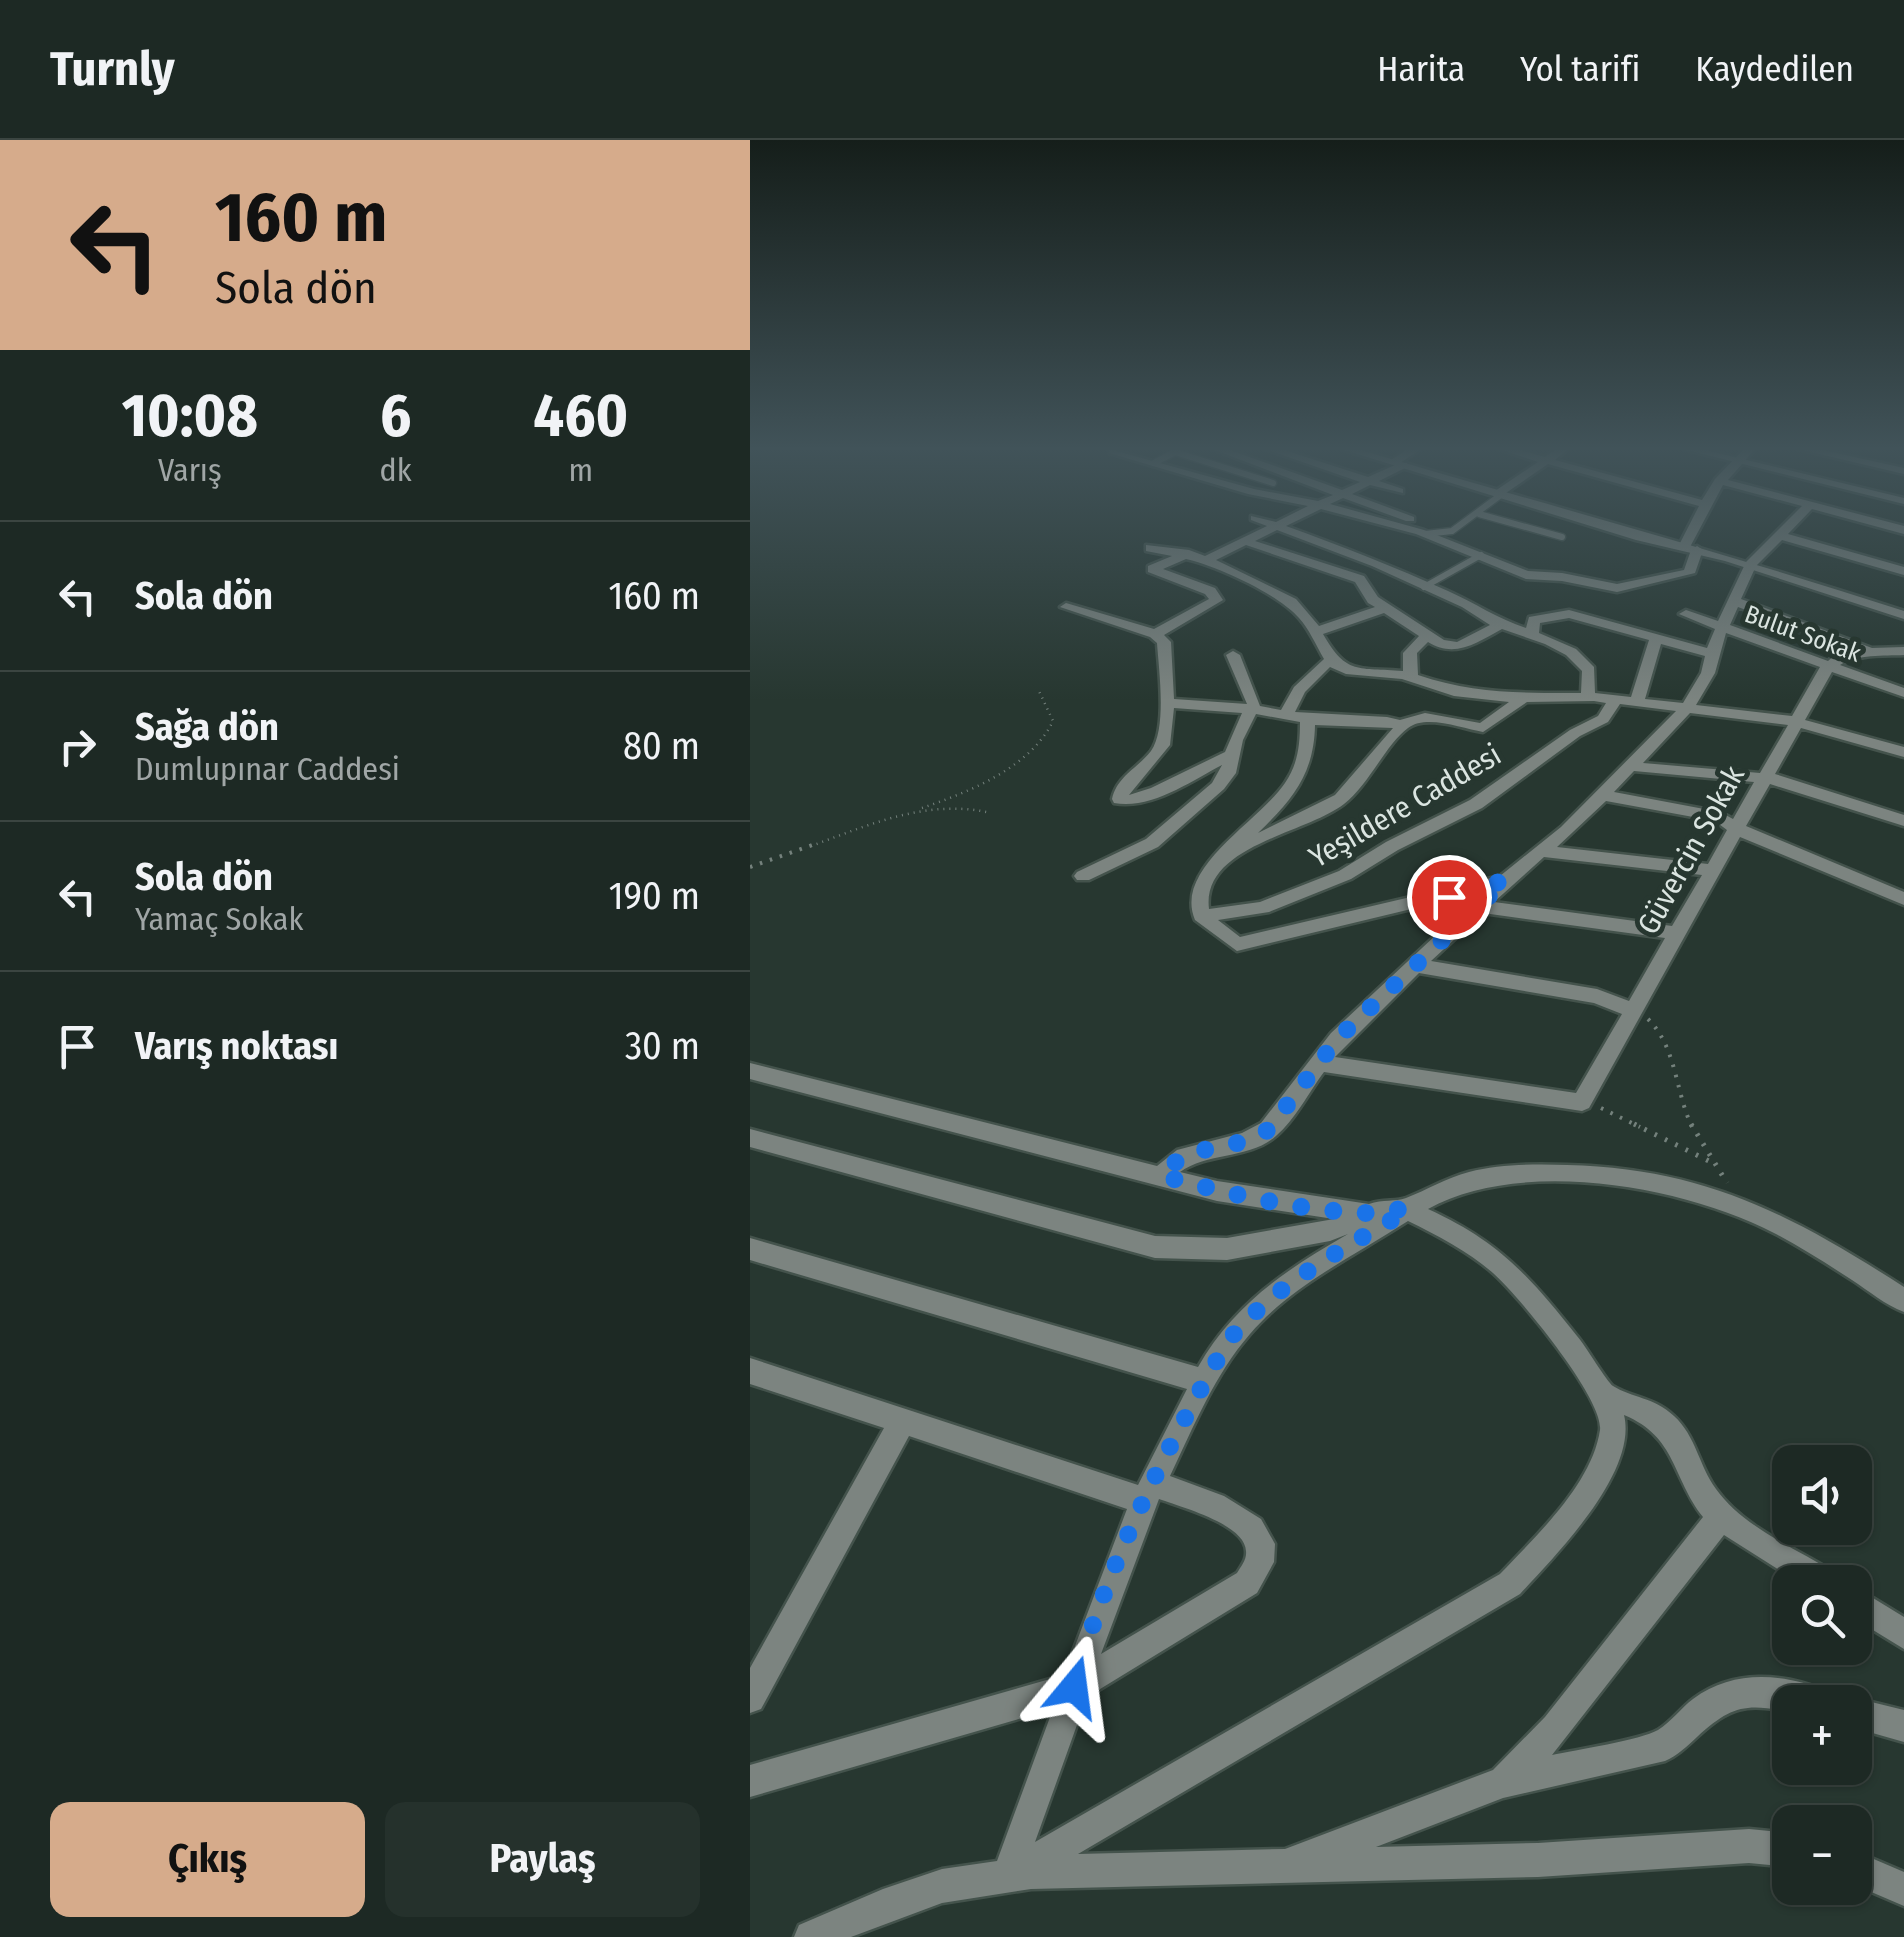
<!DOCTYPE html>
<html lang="tr">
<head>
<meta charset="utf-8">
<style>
	:root { --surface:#1d2924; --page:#25312c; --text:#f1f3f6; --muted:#a0a6a6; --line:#3b4541; --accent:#d6ab8b }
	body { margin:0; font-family:"Fira Sans Condensed",sans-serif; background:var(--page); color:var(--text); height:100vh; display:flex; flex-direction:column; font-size:38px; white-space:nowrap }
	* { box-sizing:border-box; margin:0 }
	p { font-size:32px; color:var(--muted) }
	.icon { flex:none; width:55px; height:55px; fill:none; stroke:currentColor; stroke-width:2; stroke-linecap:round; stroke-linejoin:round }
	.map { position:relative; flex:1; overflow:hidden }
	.panel { display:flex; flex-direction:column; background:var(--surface); width:750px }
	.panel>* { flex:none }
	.guide { background:#d6ab8b; color:#111; overflow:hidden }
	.tools { position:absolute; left:1022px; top:1305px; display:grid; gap:20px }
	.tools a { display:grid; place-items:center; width:100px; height:100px; border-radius:20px; background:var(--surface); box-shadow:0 2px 8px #0004,0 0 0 2px var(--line); font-size:50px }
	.pin { position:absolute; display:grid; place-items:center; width:85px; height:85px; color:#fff; margin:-42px; border:5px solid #fff; border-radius:50%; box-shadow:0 2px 10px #0007 }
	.me { position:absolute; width:110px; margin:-55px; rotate:16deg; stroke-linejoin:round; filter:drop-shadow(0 0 8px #0008) }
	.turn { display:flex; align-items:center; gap:35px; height:210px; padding:0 50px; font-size:45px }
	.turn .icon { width:130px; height:130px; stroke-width:2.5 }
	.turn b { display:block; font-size:70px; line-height:85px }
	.eta { display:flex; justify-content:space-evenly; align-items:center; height:170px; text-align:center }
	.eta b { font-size:60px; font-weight:700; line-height:70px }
	.button { display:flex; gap:20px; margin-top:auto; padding:20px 50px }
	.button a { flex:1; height:115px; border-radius:20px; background:var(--accent); color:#111; font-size:40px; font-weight:700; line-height:115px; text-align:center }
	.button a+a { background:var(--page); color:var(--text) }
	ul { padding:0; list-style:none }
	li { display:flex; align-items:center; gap:30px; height:150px; padding:0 50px; border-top:2px solid var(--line) }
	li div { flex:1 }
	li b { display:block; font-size:38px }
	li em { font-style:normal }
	header { display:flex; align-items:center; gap:60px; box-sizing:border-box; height:140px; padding:0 50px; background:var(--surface); border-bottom:2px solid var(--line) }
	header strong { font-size:48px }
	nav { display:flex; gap:55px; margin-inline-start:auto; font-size:35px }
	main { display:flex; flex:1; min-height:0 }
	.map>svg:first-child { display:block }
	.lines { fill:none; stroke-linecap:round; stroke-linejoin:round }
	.service-casing { stroke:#44534c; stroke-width:9 }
	.minor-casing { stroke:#44534c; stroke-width:5 }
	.tertiary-casing { stroke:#44534c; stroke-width:5 }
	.path-far2 { stroke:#74817c; stroke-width:2.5; stroke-dasharray:1 5; stroke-linecap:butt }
	.path-far1 { stroke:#74817c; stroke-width:4; stroke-dasharray:2.5 8; stroke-linecap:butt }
	.path { stroke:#74817c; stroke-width:5; stroke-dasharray:2.5 9; stroke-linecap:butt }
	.service { stroke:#7c8480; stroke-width:6 }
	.minor { fill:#7c8480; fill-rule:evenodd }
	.tertiary { fill:#7c8480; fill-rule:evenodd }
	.route { stroke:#1a73e8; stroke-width:18; stroke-dasharray:0 32.4 }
	.labels { text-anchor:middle; stroke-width:10; stroke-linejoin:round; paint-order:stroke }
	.far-street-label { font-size:25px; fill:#dbe5e1; stroke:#273730 }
	.street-label { font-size:30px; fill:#dbe5e1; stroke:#273730 }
</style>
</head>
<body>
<header>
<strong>Turnly</strong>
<nav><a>Harita</a><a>Yol tarifi</a><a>Kaydedilen</a></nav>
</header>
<main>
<section class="panel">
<div class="guide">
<div class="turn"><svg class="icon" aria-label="left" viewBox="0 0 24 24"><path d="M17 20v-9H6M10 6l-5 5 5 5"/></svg><div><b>160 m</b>Sola dön</div></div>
</div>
<div class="eta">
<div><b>10:08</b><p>Varış</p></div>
<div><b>6</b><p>dk</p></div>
<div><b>460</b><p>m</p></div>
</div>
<ul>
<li><svg class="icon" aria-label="left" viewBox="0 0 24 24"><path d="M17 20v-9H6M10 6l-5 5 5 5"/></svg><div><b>Sola dön</b></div><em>160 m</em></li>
<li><svg class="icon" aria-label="right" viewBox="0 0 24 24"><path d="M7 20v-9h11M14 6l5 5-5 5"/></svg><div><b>Sağa dön</b><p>Dumlupınar Caddesi</p></div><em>80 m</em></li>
<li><svg class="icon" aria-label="left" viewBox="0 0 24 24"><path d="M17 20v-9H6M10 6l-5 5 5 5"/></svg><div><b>Sola dön</b><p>Yamaç Sokak</p></div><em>190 m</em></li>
<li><svg class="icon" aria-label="arrive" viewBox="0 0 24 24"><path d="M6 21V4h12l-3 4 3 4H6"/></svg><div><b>Varış noktası</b></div><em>30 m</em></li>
</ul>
<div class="button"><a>Çıkış</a><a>Paylaş</a></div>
</section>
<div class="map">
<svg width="1154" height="1797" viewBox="0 0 1154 1797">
	<rect width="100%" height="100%" fill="#273730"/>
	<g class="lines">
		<defs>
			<g id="service">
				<polyline points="404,323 425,312 523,343"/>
				<polyline points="729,374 812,397"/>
				<polyline points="675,394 702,391 752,354"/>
				<polyline points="674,447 731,415"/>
			</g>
			<g id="minor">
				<path d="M 359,309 L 504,349 L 568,361 L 583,355 L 462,309 L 477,309 L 592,350 L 610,342 L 515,309 L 531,309 L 618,337 L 645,325 L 638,322 L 658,309 L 671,309 L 650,323 L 657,323 L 657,327 L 629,341 L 653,349 L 653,353 L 620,345 L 602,354 L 664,377 L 664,381 L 656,381 L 593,358 L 580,364 L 674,390 L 778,431 L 812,433 L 867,444 L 934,430 L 941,410 L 947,406 L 953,410 L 945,433 L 867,452 L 812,441 L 776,439 L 666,394 L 571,369 L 536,386 C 591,406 645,427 698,451 C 725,463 748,479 776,488 L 779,477 L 819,470 L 957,508 L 965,489 L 929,474 L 936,470 L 968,481 L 996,422 L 1052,366 L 973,345 L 940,407 L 934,411 L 928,407 L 949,366 L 798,324 L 753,355 L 745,355 L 745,351 L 788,322 L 749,309 L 766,309 L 795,317 L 806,309 L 818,309 L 805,320 L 952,360 L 965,339 L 994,309 L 1005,309 L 978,340 L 1154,386 L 1154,394 L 1062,369 L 1038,394 L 1154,427 L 1154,435 L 1032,400 L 1006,426 L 991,459 L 1122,508 L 1154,507 L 1154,515 C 1133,516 1108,514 1090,525 L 1154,548 L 1154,557 L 1082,532 L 1055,580 L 1154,607 L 1154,617 L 1051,588 L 1025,634 L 1154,675 L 1154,686 L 1020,644 L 996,686 L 1154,752 L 1154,765 L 990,697 L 839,968 L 832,971 L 574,932 C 559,952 545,980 526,996 C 500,1019 458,1012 430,1032 L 467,1041 L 619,1064 C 633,1059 645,1062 656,1058 C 677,1050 696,1038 719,1032 C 750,1024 785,1024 817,1025 C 954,1028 1042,1075 1154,1147 L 1154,1172 C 1135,1165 1119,1151 1102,1140 C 1077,1124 1051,1107 1024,1093 C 933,1046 771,1017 678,1069 C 750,1102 779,1136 827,1196 C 835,1205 857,1242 863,1246 C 882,1258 904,1257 924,1276 C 946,1296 949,1326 966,1349 C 993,1387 1045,1408 1084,1432 L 1088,1442 L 1048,1442 L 974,1395 L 802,1615 C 825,1610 891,1600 908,1590 C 921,1582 931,1568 943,1559 C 983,1529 1033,1533 1077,1551 L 1081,1562 L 1040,1562 L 1040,1572 C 995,1563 981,1566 947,1597 C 936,1607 928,1615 915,1621 L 753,1658 L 626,1707 L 788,1703 L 999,1689 L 1040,1693 L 1040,1727 L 999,1723 L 788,1737 L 281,1749 L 192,1763 L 101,1797 L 44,1797 L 49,1785 L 133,1749 L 192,1729 L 247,1721 L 303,1569 L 0,1657 L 0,1625 L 314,1535 L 377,1369 L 159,1296 L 11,1569 L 0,1573 L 0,1528 L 134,1288 L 0,1244 L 0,1218 L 388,1345 L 437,1249 L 0,1120 L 0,1098 L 448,1227 C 484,1164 537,1129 598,1094 L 580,1101 L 477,1120 L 405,1118 L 0,1007 L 0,989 L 405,1096 L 477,1098 L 584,1079 L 467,1061 L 0,939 L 0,923 L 407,1026 L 427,1010 L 492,993 L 511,983 L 581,893 L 732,752 L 487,811 L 445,780 C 423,728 509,682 535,643 C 548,624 550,605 550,582 L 506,574 L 493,600 L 486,633 L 474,649 L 408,707 L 339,740 L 327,740 L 324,736 L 327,732 L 396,699 L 462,643 L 472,625 C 441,641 401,670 364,663 L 362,659 C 367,636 388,628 401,611 C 417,588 409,531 407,503 L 400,497 L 310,467 L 316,463 L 404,489 L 459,459 L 455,454 L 398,432 L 398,426 L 422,416 L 396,411 L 396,405 L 439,410 L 455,416 L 517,386 L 501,380 L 501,376 L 526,382 L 558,366 L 498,354 L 359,313 ZM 527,390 L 622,426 L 712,467 L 740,485 L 707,502 L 694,500 L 628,457 L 614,436 L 505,401 ZM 496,405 L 605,442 L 618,463 L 625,467 L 569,486 L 546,459 L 466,420 ZM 436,419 C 467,426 528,454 549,478 C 559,489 566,505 574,519 L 544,547 L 531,570 L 510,566 L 490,515 L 483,511 L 476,515 L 497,564 L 424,559 L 421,502 L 414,495 L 473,460 L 465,448 L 413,429 ZM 988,467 L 1104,511 L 1086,514 L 1078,521 L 980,485 ZM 634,473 L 669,496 L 653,513 L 653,531 C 608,527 597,536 573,494 ZM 819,478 L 899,500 L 881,557 L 845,553 L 844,527 L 826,509 L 789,493 L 790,483 ZM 752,489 L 795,504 L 816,515 L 832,531 L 831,553 C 772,553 725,554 668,535 L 667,513 L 678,502 C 705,519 728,502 752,489 ZM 976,493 L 1070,527 L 1042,576 L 946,565 L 965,533 ZM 911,504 L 955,516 L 951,533 L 933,563 L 895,559 ZM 580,527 L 596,534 L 652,539 L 704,556 L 759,562 L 730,583 L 675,573 L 650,580 L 637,577 L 545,572 L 555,552 ZM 844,561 L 856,563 L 848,576 L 820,590 L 720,660 L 636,702 L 589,731 L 510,762 L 459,769 C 451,706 555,694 594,664 C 618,646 636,604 658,588 C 677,574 713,589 733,592 L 777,562 ZM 870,564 L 926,571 L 811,687 L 750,736 L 490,797 L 468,780 L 519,772 L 601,739 L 648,710 L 732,668 L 830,596 L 858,582 ZM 424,568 L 492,573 L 475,612 L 401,648 L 379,655 L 420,605 ZM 940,573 L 1038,585 L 1010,633 L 893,623 ZM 565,585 L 643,588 L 585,655 L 508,693 C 543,659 564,634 565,585 ZM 884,631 L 1004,642 L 983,679 L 970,672 L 864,652 ZM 856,661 L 965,681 L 977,690 L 958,724 L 807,707 ZM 794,717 L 952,735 L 922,786 L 744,762 ZM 733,773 L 915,798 L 879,861 L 847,849 L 681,821 ZM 669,833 L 844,863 L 872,874 L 826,953 L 585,917 ZM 658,1081 C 687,1095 719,1112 743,1133 C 768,1155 854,1259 850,1290 C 842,1344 786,1396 750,1434 L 285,1702 L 337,1557 L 507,1453 L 524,1422 L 525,1404 L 511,1379 L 474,1356 L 420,1336 C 443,1288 465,1234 500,1194 C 542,1145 604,1116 658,1081 ZM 874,1275 C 927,1297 922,1338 953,1377 L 795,1577 L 743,1630 L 535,1709 L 328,1714 L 770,1454 C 806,1415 888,1332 874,1275 ZM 409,1359 C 431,1367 495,1384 496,1411 C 497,1420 491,1426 487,1433 L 351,1514 Z"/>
				<polygon points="1048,309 1068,309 1154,328 1154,334"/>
				<polygon points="1105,1447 1154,1477 1154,1509 1105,1479"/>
				<polygon points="1105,1558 1154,1570 1154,1602 1105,1588 1105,1562 1094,1562"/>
				<polygon points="1105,1711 1154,1732 1154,1766 1105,1745"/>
			</g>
			<g id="tertiary">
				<path d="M 591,309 L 607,309 C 790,363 973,412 1154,471 L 1154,479 L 975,421 L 886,400 Z"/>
				<polygon points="933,309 951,309 1154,358 1154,364"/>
			</g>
		</defs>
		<use href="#service" class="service-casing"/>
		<use href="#minor" class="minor-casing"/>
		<use href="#tertiary" class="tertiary-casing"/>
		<g class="path-far2">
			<path d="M 172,668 C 219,652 280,628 303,581 L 289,551"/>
			<path d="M 61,706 C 119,685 178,658 241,673"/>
		</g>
		<g class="path-far1">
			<polyline points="0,727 68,703"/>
			<path d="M 898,879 C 927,908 925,951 942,987"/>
			<polyline points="851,968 890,987"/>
		</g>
		<g class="path">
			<polyline points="884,984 963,1023"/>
			<polyline points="941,984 977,1043"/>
		</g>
		<use href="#service" class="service"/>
		<use href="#minor" class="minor"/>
		<use href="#tertiary" class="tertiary"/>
	</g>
	<linearGradient id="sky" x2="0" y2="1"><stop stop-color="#151e1a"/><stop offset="0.55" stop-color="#415359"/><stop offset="1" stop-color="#415359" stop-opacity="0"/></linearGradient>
	<rect width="1154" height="561" fill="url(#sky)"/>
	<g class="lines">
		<path class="route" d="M 324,1547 C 357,1424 415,1310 478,1201 C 526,1143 595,1108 659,1070 C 642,1068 628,1073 613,1073 C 545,1070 477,1053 412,1036 C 438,999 486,1014 519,989 L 588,898 L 756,740 L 699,757"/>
	</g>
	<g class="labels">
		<g class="far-street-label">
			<text transform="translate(1053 493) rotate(20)" y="9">Bulut Sokak</text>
		</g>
		<g class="street-label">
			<text transform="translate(655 666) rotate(-30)" y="10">Yeşildere Caddesi</text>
			<text transform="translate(941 710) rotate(-61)" y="10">Güvercin Sokak</text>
		</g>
	</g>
</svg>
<div class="tools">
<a><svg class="icon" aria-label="sound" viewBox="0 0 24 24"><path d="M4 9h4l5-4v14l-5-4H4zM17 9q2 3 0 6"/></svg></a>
<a><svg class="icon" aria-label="search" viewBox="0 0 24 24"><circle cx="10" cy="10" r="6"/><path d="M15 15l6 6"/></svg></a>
<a>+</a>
<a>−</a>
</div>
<div class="pin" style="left:699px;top:757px;background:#d93025"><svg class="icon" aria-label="arrive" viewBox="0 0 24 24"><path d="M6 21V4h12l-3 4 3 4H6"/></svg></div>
<svg class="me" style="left:324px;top:1547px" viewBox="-20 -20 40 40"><path d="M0-17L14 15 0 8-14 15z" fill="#1a73e8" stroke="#fff" stroke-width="4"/></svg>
</div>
</main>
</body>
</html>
